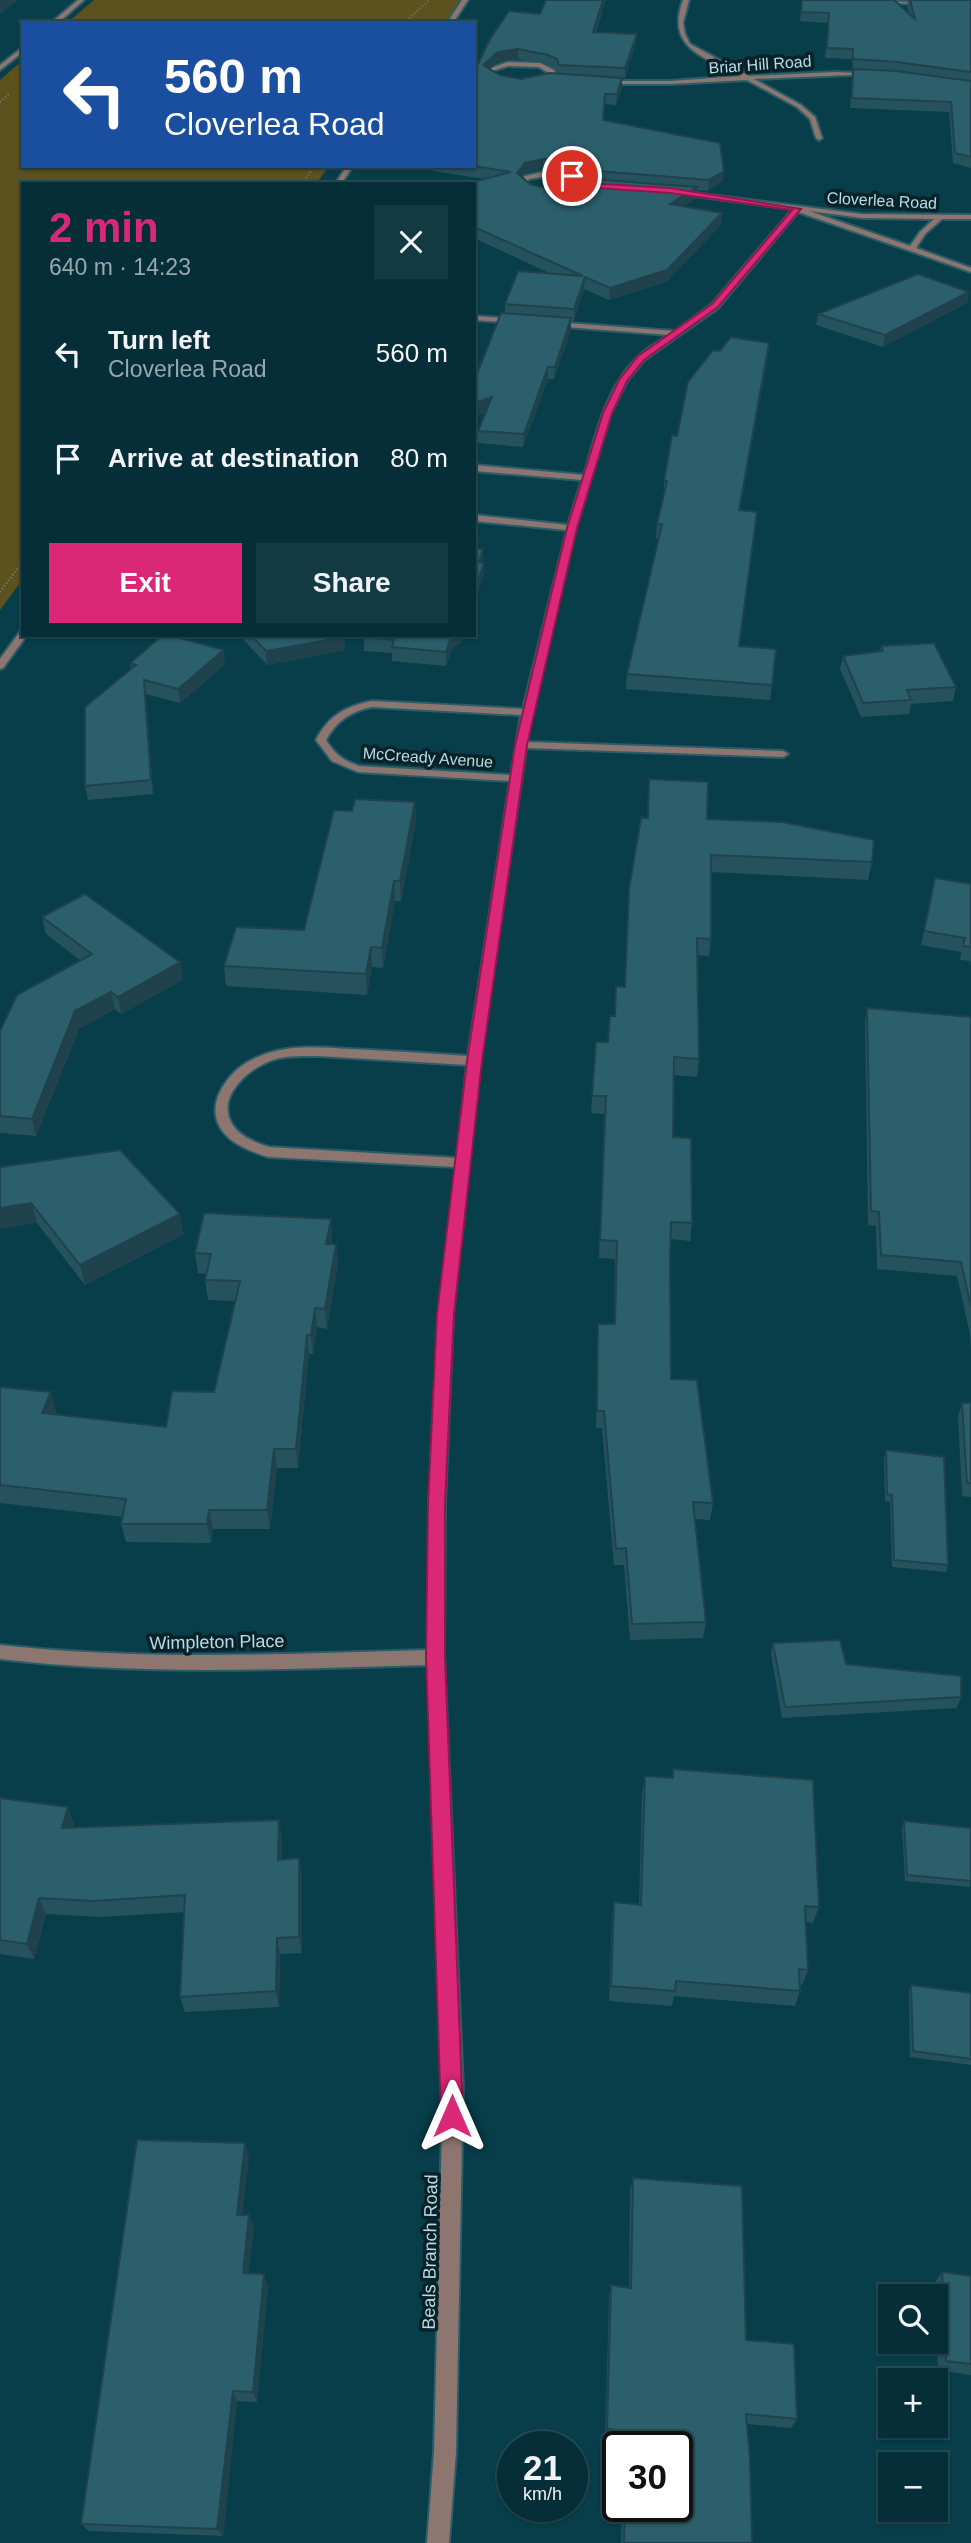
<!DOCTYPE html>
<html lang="en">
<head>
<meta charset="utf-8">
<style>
	:root { --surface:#052e38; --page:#133a43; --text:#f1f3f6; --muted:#97a8ae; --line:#264a53; --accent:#db2777 }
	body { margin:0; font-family:Arial,sans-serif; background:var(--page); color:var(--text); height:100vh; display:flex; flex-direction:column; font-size:26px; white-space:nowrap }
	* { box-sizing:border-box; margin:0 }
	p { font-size:23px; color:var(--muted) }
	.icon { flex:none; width:38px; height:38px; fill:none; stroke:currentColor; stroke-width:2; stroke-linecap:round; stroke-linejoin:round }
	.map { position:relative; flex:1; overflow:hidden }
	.side { position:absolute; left:21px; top:182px; width:455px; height:455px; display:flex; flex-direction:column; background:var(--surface); border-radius:0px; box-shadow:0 2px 5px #0004,0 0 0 2px var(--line) }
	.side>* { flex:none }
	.top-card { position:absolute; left:21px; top:21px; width:455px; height:147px; border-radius:0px; box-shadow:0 2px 5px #0004,0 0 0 2px var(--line); background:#1a4fa0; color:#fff; overflow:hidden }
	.controls { position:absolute; left:878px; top:2284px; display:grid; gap:14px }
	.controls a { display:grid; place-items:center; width:70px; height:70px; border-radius:0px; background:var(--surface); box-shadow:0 2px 5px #0004,0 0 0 2px var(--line); font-size:35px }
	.speed { position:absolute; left:497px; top:2431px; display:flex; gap:14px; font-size:35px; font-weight:700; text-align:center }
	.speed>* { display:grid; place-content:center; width:91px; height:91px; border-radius:50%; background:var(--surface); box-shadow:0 2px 5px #0004,0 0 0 2px var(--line); line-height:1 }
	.speed small { font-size:18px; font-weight:400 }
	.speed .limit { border:4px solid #111; border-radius:10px; background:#fff; color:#111 }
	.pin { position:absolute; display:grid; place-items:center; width:60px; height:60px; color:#fff; margin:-30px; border:4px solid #fff; border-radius:50%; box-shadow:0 2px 7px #0007 }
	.me { position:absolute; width:77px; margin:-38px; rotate:0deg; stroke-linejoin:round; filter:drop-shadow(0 0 5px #0008) }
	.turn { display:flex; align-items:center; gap:24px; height:147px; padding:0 28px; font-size:32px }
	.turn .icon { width:91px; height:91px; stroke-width:2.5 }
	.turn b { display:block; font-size:49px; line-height:60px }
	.round { display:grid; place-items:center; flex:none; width:74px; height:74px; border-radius:0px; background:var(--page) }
	.summary { display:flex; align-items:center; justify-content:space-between; height:119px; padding:0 28px }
	h1 { font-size:42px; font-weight:800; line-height:52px; color:var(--accent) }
	.primary-button { display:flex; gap:14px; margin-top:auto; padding:14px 28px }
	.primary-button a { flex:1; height:80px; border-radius:0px; background:var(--accent); color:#fff; font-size:28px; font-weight:800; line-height:80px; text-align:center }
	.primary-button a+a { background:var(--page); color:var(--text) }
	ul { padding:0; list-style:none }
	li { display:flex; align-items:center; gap:21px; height:105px; padding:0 28px }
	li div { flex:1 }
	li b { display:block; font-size:26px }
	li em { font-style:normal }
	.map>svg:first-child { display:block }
	.green { fill:#5d511e }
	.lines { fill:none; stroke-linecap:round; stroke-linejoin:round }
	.street-casing { stroke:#2b5d69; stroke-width:4 }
	.path-far1 { stroke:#5d8993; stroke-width:2; stroke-dasharray:1 2.5; stroke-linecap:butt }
	.path { stroke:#5d8993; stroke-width:2.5; stroke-dasharray:1 2.5; stroke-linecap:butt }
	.street { fill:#8e7670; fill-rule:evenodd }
	.wall { fill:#26525d; fill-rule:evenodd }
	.shaded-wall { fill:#1f424c }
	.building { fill:#2c5f6c; stroke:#1f424c; stroke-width:2 }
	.route { fill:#db2777; stroke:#8e194d; stroke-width:2 }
	.labels { text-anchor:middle; stroke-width:7; stroke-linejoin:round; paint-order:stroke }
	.far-street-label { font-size:16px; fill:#bbdae3; stroke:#072329 }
	.street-label { font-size:18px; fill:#bbdae3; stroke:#072329 }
</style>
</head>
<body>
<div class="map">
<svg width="971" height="2543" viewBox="0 0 971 2543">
	<rect width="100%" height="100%" fill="#073e4a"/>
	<g class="green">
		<polygon points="94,0 469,0 449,23 67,23"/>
		<polygon points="23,60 23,166 329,166 316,184 23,184 23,579 0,610 0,80"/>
	</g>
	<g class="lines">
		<defs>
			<g id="street">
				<polygon points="78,0 84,0 58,23 51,23"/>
				<polygon points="462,0 468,0 453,23 447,23"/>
				<path d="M 683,0 L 689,0 L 683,23 L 685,34 L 690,44 L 749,76 L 836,72 L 872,74 L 754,79 L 801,105 L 815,117 L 822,138 L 819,140 L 816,138 L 810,119 L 797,107 L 747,80 L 670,84 L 601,84 L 603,81 L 670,81 L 741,76 C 705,57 665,49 683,0 Z"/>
				<polygon points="853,0 931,3 928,5"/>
				<polygon points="23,47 23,52 0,70 0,65"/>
				<path d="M 508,62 L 540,63 L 554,70 L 556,74 C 537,90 505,90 486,75 L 491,68 ZM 508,66 L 539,67 L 550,74 C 533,86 510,85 492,74 L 495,70 Z"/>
				<polygon points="347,166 353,166 341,184 335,184"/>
				<path d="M 543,172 L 573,174 L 586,185 C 568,202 536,201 519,184 L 525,176 ZM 548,176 L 568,177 L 579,185 C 564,197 541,196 526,184 L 529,179 Z"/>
				<path d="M 678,191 L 862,214 L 971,215 L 971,219 L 942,219 L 925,234 L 916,248 L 971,268 L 971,272 L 798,212 L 718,308 L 644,360 L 627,381 L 611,413 L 576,528 L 532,712 L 527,742 L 783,751 L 788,754 L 783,757 L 526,748 L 480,1061 L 453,1314 L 445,1503 L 444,1657 L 463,2088 L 456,2452 L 449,2543 L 427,2543 L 434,2452 L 443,2088 L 428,1665 C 285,1669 143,1676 0,1659 L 0,1645 C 143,1661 285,1654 428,1650 L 429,1503 L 439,1314 L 456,1167 L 268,1157 C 247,1150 220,1140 216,1116 C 214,1105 218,1094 224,1085 C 235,1067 255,1056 276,1051 C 300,1045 326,1048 351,1049 C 390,1051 429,1053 468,1056 L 510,781 L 358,772 L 332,761 L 316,740 C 328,716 346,706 372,701 L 523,709 L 567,530 L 474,521 L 474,515 L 568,525 L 582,480 L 474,471 L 474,465 L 584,475 C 596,435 606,387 638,357 C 647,348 659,342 669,335 L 553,326 L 549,324 L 553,322 L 675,331 L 712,304 L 793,209 L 680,194 ZM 809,211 L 862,218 L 934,219 L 920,232 L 910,246 ZM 372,707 L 521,715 L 511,775 L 359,766 C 344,761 334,754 326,740 C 336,721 351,711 372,707 ZM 319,1056 L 467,1065 L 457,1158 L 269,1147 C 256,1143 240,1137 232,1124 C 216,1097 247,1070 270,1061 C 285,1055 303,1056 319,1056 Z"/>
				<polygon points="474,316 516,319 520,321 516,323 474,320"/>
				<polygon points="23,631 23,635 27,635 3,668 0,669 0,659 20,632"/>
			</g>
		</defs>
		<use href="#street" class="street-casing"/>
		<g class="path-far1">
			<polyline points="404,23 429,0"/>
			<polyline points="0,102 10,93"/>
			<polyline points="302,184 314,167"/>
		</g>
		<polyline class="path" points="0,592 23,561"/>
		<use href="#street" class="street"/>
	</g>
	<g class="wall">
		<path d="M 546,0 L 606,0 L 596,32 L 636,43 L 625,78 L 622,78 L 622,88 L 616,105 L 605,104 L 603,120 L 723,181 L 708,191 L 697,190 L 697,198 L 683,206 L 721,225 L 666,282 L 609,300 L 584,289 L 574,321 L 571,321 L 571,330 L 554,379 L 548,379 L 523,447 L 478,443 L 478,431 L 486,412 L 474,416 L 474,372 L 477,374 L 505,313 L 505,304 L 551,274 L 474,238 L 474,184 L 485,179 L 433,171 L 433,166 L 474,166 L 474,72 L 540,14 ZM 518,59 L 547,64 L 556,69 L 558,73 L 521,79 L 500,75 L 490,69 L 498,62 ZM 543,169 L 573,171 L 586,180 L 568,187 L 545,188 L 530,184 L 522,177 L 524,173 Z"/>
		<polygon points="802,0 910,14 907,7 908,0 971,0 971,168 953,163 949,112 850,108 853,69 852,59 825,58 828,23 800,21"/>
		<polygon points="969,292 967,303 883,347 816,325 818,314"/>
		<polygon points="768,356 740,510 739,646 776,649 770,700 626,689 627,674 659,538 656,538 657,524 664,495 664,481 677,436"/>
		<polygon points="239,635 343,635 344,637 345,650 267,665"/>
		<polygon points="364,637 462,642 453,647 446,666 392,661 392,653 364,651"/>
		<polygon points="881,646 956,687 953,701 911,704 909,714 861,717 840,669 843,656 880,651"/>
		<polygon points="130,663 225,664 180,703 146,694 153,794 88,800 85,786 131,669"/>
		<polygon points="649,779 707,819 872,862 868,880 711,872 711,939 709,956 697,955 699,1059 697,1077 673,1075 673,1137 692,1223 690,1241 670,1239 671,1379 713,1503 710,1520 695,1519 706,1622 703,1638 630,1640 624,1565 614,1565 602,1428 596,1428 598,1324 614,1324 615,1259 599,1258 604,1114 591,1113 596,1042 608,1042 615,1016 625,987 629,889 647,818"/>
		<polygon points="415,802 416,822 401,901 395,901 383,968 372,967 367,995 226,986 224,966 304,930 352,811"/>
		<polygon points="935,878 971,884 971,966 970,961 960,960 961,952 921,945"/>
		<polygon points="42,917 180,962 183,980 121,1014 115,1009 79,1029 36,1136 0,1133 0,1031 80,960 46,934"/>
		<polygon points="867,1008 971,1017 971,1355 970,1334 957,1276 877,1269 876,1226 868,1225 865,1022"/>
		<polygon points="0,1167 184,1234 85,1285 37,1223"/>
		<polygon points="331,1219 332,1239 331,1244 336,1244 338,1264 327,1329 317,1327 313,1354 309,1354 298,1468 277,1468 270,1529 213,1529 211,1543 126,1542 121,1524 123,1517 0,1503 0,1387 56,1412 55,1415 166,1427 214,1392 235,1301 208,1300 205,1280 206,1274 198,1273 195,1253"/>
		<polygon points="962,1403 971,1403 971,1497 962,1496 958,1416"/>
		<polygon points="886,1450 948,1565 946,1572 892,1567 890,1502 885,1501 884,1458"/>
		<polygon points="773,1643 846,1664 961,1697 957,1708 782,1718 771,1654"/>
		<polygon points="673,1769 819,1907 813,1923 806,1922 808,1970 802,1985 800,1985 800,1991 795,2006 674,1996 672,2006 609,2001 612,1918 614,1902 639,1904 642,1793 645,1776 671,1778"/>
		<polygon points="0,1798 68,1807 74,1824 73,1827 282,1837 282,1859 302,1874 302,1953 280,1954 279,2007 185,2012 180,1997 185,1912 100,1917 46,1914 34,1959 0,1954"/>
		<polygon points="904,1821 971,1828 970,1887 905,1881 902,1828"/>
		<polygon points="911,1985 971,1993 971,2065 910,2057 909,1991"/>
		<polygon points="249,2157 242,2215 249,2215 254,2228 248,2273 268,2286 257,2402 237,2401 223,2536 89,2531 81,2524"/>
		<polygon points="633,2178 746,2340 797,2419 791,2428 747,2424 752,2543 621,2543 622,2506 677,2506 677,2446 623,2446 623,2440 605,2438 609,2297 611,2285 629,2288 630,2191"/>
		<polygon points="942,2272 971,2276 971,2375 938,2370 935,2282"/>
	</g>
	<g class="shaded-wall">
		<polygon points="0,0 19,0 0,14"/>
		<polygon points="603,0 606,0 592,41 593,32"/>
		<polygon points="637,34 636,43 625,78 625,68"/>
		<polygon points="518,49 518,59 498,62 483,75 483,65 498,52"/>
		<polygon points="622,78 622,88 616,105 617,94"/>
		<polygon points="543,159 543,169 524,173 516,184 517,173 525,163"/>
		<polygon points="724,171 723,181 708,191 709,180"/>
		<polygon points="697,187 697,198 669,215 670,204"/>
		<polygon points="722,213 721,225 666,282 609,300 610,288"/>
		<polygon points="585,277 584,289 574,321 574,309"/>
		<polygon points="969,292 967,303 883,347 885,335"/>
		<polygon points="571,318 571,330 554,379 555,367"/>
		<polygon points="769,343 768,356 737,525 739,510"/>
		<polygon points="548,367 548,379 523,447 524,434"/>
		<polygon points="492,397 492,409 474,416 474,403"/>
		<polygon points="483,549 483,562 479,562"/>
		<polygon points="484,563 484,576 474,605 474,592"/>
		<polygon points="452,635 464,635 462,642 453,647 446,666 446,652"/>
		<polygon points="344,637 345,650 267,665 266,651"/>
		<polygon points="224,650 225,664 180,703 178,689"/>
		<polygon points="144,680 146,694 153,794 151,780"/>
		<polygon points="415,802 416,822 401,901 400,881"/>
		<polygon points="394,881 395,901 383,968 382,948"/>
		<polygon points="371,947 372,967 367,995 366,974"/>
		<polygon points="180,962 183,980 121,1014 118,997"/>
		<polygon points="111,992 115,1009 79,1029 36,1136 32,1119 75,1011"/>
		<polygon points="31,1203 37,1223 0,1229 0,1208"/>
		<polygon points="180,1214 184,1234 85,1285 80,1265"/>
		<polygon points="331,1219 332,1239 328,1264 326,1244"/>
		<polygon points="336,1244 338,1264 327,1329 325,1309"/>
		<polygon points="315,1308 317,1327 313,1354 311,1335"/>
		<polygon points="307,1335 309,1354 298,1468 296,1449"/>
		<polygon points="51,1392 56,1412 48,1433 42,1413"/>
		<polygon points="274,1449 277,1468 270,1529 267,1510"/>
		<polygon points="209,1510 213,1529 211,1543 207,1524"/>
		<polygon points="68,1807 74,1824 68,1844 62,1828"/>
		<polygon points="279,1820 282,1837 282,1876 278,1860"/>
		<polygon points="299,1858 302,1874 302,1953 299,1937"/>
		<polygon points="39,1898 46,1914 34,1959 27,1944"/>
		<polygon points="277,1938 280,1954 279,2007 276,1991"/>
		<polygon points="245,2143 249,2157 241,2227 237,2215"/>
		<polygon points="249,2215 254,2228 247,2285 243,2273"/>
		<polygon points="264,2274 268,2286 257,2402 253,2392"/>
		<polygon points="233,2391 237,2401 223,2536 217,2529"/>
	</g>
	<g class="building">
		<polygon points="546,0 603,0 593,32 637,34 625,68 559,65 557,59 548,55 518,49 498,52 483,65 500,75 521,79 549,73 622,78 617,94 605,94 603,120 720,143 724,171 709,180 586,170 574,161 543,159 525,163 517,173 530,184 545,188 568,187 590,179 697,187 670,204 722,213 667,270 610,288 585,277 574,309 505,304 518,271 583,276 474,227 474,184 466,184 511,172 473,166 474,72 490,39 509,11 540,14"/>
		<polygon points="802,0 894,0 915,19 910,0 971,0 971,72 897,62 853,59 853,49 827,48 829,13 801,12"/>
		<polygon points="853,69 896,71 971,81 971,157 955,153 951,102 852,98"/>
		<polygon points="918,274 969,292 885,335 818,314"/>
		<polygon points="501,313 571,318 555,367 548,367 524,434 478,431 492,397 474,403 474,372 477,374"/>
		<polygon points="731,337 769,343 739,510 757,512 739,646 776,649 772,685 627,674 662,524 657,524 667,481 664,481 672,435 677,436 688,382 713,350 720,351"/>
		<polygon points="474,537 479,538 475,548 483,549 479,562 484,563 474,592"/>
		<polygon points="163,635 168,635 224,650 178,689 144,680 151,780 85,786 85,707 136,665 130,663"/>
		<polygon points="251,635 343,635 344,637 266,651"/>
		<polygon points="365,635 452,635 446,652 392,647 394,640 364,637"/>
		<polygon points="934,643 956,687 907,690 911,700 863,703 843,656 883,651 881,646"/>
		<polygon points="649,779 708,782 707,819 782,822 874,840 872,862 711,855 711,939 697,938 699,1059 674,1057 673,1137 691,1138 692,1223 671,1222 670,1260 671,1379 697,1380 713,1503 693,1502 706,1622 632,1624 626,1548 616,1549 604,1411 597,1411 598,1324 615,1324 617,1241 600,1240 606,1096 592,1096 596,1042 608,1042 610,1016 615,1016 616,986 625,987 629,889 641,818 648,818"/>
		<polygon points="355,799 415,802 400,881 394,881 382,948 371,947 366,974 224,966 236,927 304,930 334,810 352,811"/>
		<polygon points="935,878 971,884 971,947 963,946 965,938 924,931"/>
		<polygon points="85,894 180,962 118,997 111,992 75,1011 32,1119 0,1116 0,1031 17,995 92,954 42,917"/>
		<polygon points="867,1008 971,1017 971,1307 961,1262 881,1255 879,1212 871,1211"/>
		<polygon points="120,1150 180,1214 80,1265 31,1203 0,1208 0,1167"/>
		<polygon points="204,1213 331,1219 326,1244 336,1244 325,1309 315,1308 311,1335 307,1335 296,1449 274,1449 267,1510 209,1510 207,1524 121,1524 126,1499 0,1485 0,1387 51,1392 42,1413 166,1427 172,1391 214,1392 240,1281 205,1280 211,1254 195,1253"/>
		<polygon points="962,1403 971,1403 971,1483 967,1483"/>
		<polygon points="886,1450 944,1457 948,1565 894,1560 892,1495 887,1494"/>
		<polygon points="840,1640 846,1664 961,1676 961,1697 785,1707 773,1643"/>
		<polygon points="673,1769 813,1780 819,1907 805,1906 808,1970 799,1969 800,1991 676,1981 675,1991 611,1986 614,1902 641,1905 645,1776 673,1778"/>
		<polygon points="0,1798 68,1807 62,1828 279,1820 278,1860 299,1858 299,1937 277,1938 276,1991 180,1997 185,1895 94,1901 39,1898 27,1944 0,1940"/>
		<polygon points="904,1821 971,1828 971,1881 907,1875"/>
		<polygon points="911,1985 971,1993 971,2059 913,2051"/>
		<polygon points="137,2140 245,2143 237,2215 249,2215 243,2273 264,2274 253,2392 233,2391 217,2529 81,2524"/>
		<polygon points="633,2178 742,2186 746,2340 794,2344 797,2419 746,2414 750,2459 752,2543 624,2543 625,2506 677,2506 677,2446 626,2446 626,2431 607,2429 611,2285 631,2288"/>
		<polygon points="942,2272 971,2276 971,2364 946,2361"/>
	</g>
	<polygon class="route" points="572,173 581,177 585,183 670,188 801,209 718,307 644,360 627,381 612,413 577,528 527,745 482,1061 454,1314 445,1503 445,1657 463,2116 460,2124 452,2127 444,2124 441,2116 426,1657 428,1503 437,1314 467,1061 515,745 567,528 603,413 619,380 638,356 712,304 792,210 670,193 583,187 569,177"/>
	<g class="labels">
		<g class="far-street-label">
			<text transform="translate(760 64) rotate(-4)" y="6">Briar Hill Road</text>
			<text transform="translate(882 200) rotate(3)" y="6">Cloverlea Road</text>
			<text transform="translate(428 757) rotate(4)" y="6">McCready Avenue</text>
		</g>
		<g class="street-label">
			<text transform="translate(217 1642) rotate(-1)" y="6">Wimpleton Place</text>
			<text transform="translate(430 2252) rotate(-89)" y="6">Beals Branch Road</text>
		</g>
	</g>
</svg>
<div class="controls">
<a><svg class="icon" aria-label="search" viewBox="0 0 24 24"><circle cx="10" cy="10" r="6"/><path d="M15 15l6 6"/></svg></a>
<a>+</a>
<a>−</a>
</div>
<div class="speed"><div>21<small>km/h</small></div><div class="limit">30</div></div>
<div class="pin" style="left:572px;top:176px;background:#d93025"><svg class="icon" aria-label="arrive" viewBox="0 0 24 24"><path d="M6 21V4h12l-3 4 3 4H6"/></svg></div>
<svg class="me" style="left:452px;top:2116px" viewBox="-20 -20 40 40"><path d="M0-17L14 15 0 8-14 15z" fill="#db2777" stroke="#fff" stroke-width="4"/></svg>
<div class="top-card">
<div class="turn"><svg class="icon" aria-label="left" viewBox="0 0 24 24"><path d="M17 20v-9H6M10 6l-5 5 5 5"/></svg><div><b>560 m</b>Cloverlea Road</div></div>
</div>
<section class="side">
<div class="summary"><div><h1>2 min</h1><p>640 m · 14:23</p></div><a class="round"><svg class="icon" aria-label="close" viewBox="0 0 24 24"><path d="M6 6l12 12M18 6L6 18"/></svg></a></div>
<ul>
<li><svg class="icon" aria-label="left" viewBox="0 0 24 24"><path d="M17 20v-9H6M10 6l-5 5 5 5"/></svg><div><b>Turn left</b><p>Cloverlea Road</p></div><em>560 m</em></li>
<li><svg class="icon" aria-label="arrive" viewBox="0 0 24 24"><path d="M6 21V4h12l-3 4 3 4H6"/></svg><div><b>Arrive at destination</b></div><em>80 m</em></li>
</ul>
<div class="primary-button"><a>Exit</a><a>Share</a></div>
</section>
</div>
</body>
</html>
